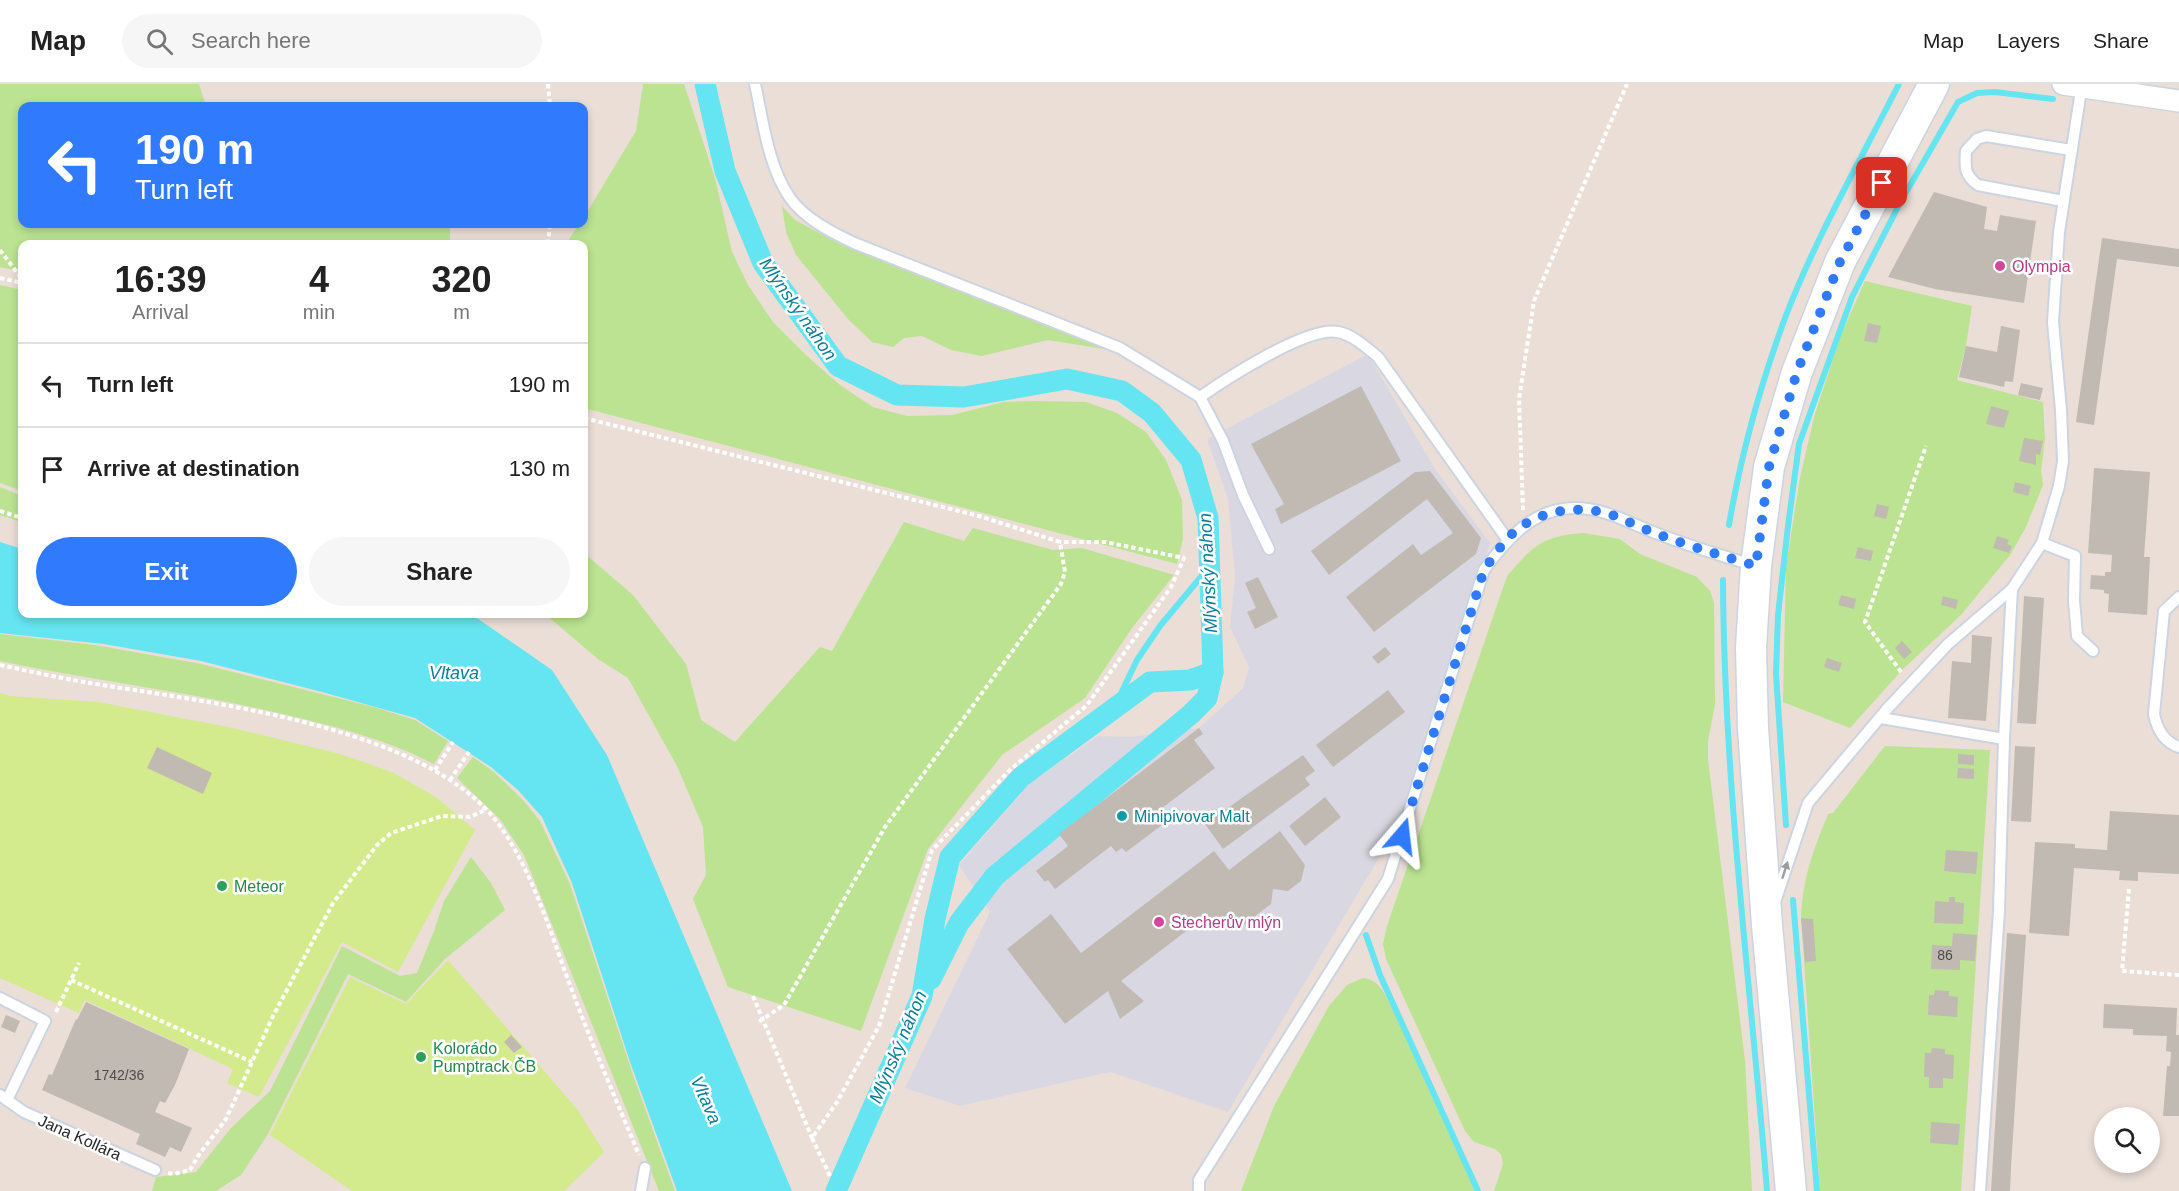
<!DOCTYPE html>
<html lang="en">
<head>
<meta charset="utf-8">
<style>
	:root { --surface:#fff; --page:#f6f6f6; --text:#222; --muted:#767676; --line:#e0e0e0; --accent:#307afe }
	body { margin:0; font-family:Arial,sans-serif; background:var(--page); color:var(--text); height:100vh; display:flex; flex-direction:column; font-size:22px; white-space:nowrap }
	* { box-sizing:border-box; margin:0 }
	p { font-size:20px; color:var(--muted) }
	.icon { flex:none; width:33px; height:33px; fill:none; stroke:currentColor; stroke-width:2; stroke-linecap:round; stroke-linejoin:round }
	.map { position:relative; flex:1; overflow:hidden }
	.details { position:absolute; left:18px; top:156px; width:570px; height:378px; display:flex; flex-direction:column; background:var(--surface); border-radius:12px; box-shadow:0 3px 9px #0003 }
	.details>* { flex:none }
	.hud { position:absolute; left:18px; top:18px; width:570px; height:126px; border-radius:12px; box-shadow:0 3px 9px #0003; background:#307afe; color:#fff; overflow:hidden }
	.controls { position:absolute; left:2094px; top:1023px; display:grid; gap:12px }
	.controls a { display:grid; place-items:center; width:66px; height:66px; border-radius:50%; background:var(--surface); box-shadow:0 3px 9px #0003; font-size:30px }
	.pin { position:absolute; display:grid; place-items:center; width:51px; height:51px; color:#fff; margin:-26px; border-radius:12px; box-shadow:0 3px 9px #0006 }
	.me { position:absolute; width:66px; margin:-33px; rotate:17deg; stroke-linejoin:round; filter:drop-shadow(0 0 4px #0008) }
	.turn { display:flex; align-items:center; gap:21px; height:126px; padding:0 18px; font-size:27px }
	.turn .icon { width:78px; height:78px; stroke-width:2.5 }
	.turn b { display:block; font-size:42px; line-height:51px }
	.eta { display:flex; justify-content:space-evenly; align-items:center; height:102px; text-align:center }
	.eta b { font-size:36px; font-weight:800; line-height:42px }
	.action { display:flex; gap:12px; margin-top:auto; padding:12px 18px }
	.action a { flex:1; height:69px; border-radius:36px; background:var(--accent); color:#fff; font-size:24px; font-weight:800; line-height:69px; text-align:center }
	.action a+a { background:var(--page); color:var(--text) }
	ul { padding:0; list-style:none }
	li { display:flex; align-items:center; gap:18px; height:84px; padding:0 18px; border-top:2px solid var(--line) }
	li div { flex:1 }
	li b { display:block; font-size:22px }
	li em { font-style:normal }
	header { display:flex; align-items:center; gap:36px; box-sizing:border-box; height:84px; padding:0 30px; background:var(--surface); border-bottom:2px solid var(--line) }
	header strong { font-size:28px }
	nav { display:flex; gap:33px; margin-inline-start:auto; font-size:21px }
	.search { width:420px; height:54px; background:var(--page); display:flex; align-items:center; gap:15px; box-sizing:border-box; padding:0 21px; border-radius:33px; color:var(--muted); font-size:22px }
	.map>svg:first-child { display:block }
	.industrial { fill:#d9d8e2 }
	.green { fill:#bbe391 }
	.pitch { fill:#d3eb8c }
	.water { fill:#65e4f1 }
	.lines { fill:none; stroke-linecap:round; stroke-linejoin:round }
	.stream { stroke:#65e4f1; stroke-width:6 }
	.canal { stroke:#65e4f1; stroke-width:21 }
	.building { fill:#c1bab3 }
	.service-casing { stroke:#ccd4e1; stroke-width:14 }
	.minor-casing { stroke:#ccd4e1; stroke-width:24 }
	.secondary-casing { stroke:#ccd4e1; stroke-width:33 }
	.path { stroke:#fff; stroke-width:4; stroke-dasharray:4.5 3; stroke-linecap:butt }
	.service { stroke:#fff; stroke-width:10 }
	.minor { stroke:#fff; stroke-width:21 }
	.secondary { stroke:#fff; stroke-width:30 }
	.oneway { fill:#9d9d9d }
	.route { stroke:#307afe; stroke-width:10; stroke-dasharray:0 18 }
	.hotel-dot { fill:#d1479c; stroke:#fff; stroke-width:2 }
	.culture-dot { fill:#0f9aa8; stroke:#fff; stroke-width:2 }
	.leisure-dot { fill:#2e9e5b; stroke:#fff; stroke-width:2 }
	.labels { text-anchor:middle; stroke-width:5; stroke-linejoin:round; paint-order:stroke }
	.number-label { font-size:14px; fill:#4d4b49 }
	.hotel-label { font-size:16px; fill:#b23c85; stroke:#fff; text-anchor:start }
	.culture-label { font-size:16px; fill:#0d838f; stroke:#fff; text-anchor:start }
	.leisure-label { font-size:16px; fill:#27864d; stroke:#fff; text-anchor:start }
	.street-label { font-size:16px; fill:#262626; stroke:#fff }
	.water-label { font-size:18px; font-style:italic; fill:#097f97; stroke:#fff }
</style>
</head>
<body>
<header>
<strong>Map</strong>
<div class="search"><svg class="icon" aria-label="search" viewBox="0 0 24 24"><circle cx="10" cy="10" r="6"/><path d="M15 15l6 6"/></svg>Search here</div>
<nav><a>Map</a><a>Layers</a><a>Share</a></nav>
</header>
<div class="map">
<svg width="2179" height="1107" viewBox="0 0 2179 1107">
	<rect width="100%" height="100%" fill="#eaded7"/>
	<polygon class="industrial" points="1368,270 1435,385 1490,459 1436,621 1395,760 1383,767 1228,1028 1110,988 960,1022 905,1004 990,828 959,781 1030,699 1098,652 1131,653 1199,644 1243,604 1249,583 1230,543 1235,492 1228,415 1207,355"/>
	<g class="green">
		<polygon points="0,0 199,0 206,22 22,22 22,140 450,140 450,160 22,160 22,188 0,183"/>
		<polygon points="643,0 684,0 715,94 732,168 748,201 773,238 807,272 840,301 873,323 907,332 952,331 1004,318 1034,317 1086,318 1117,329 1146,348 1166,376 1182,416 1183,455 1177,480 584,324 584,160 566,160 579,140 584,140 584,133 636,47"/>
		<polygon points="782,122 795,136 842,161 1110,266 1048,256 982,272 951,266 922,252 904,254 893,263 872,258 848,235 796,171 786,148"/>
		<polygon points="1865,197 1972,222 1966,262 1957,296 2043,318 2045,355 2041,386 2043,401 2026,443 2010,471 1961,531 1903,585 1850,644 1783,618 1786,483 1800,394 1814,333 1841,251"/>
		<polygon points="0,201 22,206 22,407 0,399"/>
		<polygon points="0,403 22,412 22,438 0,431"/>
		<polygon points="904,438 964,457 973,444 1053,466 1082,464 1174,491 1132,544 1085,614 1002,671 928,765 861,947 728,903 693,815 706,791 703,743 677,682 628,594 598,575 545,530 584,530 584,469 633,511 686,580 701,636 735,658 820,563 832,567"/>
		<path d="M 1583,449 L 1620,455 L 1640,470 L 1697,493 L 1710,507 L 1714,519 L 1715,620 L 1708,657 L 1708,675 L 1745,977 L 1752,1107 L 1494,1107 L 1503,1080 L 1501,1070 L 1495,1065 L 1474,1058 L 1465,1047 L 1386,875 L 1383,860 L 1387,842 L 1507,492 C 1533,462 1542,452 1583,449 Z"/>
		<path d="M 0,550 L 95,561 L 201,580 L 374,623 L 415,636 L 448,657 L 434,680 C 388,656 337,643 287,631 C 192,608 95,597 0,577 Z"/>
		<path d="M 1885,662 L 1990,666 L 1961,1107 L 1820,1107 L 1801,834 C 1803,792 1813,768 1828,730 L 1833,729 Z"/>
		<polygon points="473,673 494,688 523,716 540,737 570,800 633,991 675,1107 659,1107 524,771 500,735 457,694"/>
		<polygon points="471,773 491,799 505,826 445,875 406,918 348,890 268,1050 241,1091 216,1107 152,1107 156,1093 196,1088 231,1044 270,1007 342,862 400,892 417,889 434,847 444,817"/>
		<path d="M 1363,894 C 1379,896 1383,907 1390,920 L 1475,1107 L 1241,1107 L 1274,1022 L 1329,922 L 1347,901 Z"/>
	</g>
	<g class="pitch">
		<polygon points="0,609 10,612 98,618 233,644 340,670 392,688 436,713 475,746 398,888 342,858 259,1013 227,999 233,985 85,916 79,929 0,894"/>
		<polygon points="448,876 577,1025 604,1068 564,1107 352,1107 270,1051 350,893 406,920"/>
	</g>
	<g class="water">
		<polygon points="0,458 22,465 22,530 471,530 552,586 607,671 792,1107 677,1107 630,978 572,799 542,733 518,706 491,683 415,634 322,608 201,577 104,560 0,549"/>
		<polygon points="856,1059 843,1107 828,1107"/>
	</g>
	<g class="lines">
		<g class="stream">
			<path d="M 1729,441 C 1741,370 1760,302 1785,234 C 1816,153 1860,77 1899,0"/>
			<path d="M 1723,496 C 1724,700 1751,903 1767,1107"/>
			<polyline points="1114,624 1137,576 1160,542 1210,482"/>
			<polyline points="1786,741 1776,590 1778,531 1788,442 1799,360 1852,213 1901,117 1958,18 1977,9 1995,8 2053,15"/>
			<polyline points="1793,816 1817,1107"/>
			<polyline points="1366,851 1380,891 1478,1107"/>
		</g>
		<g class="canal">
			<polyline points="705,0 725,87 763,179 838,282 897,311 964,313 1067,295 1122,307 1152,329 1191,376 1208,434 1213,588 1190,596 1150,598 1021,693 950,773 935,835 922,912 836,1107"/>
			<polyline points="931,895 959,839 995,792 1191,630 1207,614 1213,588"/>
		</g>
	</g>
	<g class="building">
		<polygon points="1934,108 1987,123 1984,145 1997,147 2000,131 2036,137 2024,219 1935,205 1888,193"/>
		<polygon points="2102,154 2179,165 2179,183 2117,175 2094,341 2076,338"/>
		<polygon points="1868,239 1881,242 1877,259 1864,257"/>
		<polygon points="2001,242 2020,246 2013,298 2005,297 2004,303 1959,293 1966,262 1997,268"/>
		<polygon points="2021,299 2043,304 2040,316 2018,311"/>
		<polygon points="1361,302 1401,377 1281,440 1275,425 1284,420 1251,360"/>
		<polygon points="1991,322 2009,327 2004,344 1986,340"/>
		<polygon points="2024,354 2043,357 2040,371 2036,370 2036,381 2019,377"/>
		<polygon points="2094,384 2150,388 2144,473 2150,473 2147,531 2108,528 2109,510 2104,509 2104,506 2090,505 2091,491 2105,492 2105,488 2111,488 2112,471 2088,469"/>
		<polygon points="1430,387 1481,454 1476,470 1374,548 1346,513 1413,460 1421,471 1453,449 1427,415 1329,491 1311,467 1415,388"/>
		<polygon points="2015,398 2031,402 2028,412 2013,408"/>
		<polygon points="1877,420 1889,423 1886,435 1874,432"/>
		<polygon points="1997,452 2009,456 2007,460 2012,462 2009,469 1993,464"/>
		<polygon points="1858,463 1873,467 1871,477 1855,474"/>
		<polygon points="1258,493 1278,533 1255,545 1247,528 1256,524 1245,499"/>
		<polygon points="1841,511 1856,515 1854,525 1838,521"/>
		<polygon points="1943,512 1958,516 1956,525 1941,521"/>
		<polygon points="2024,512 2044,514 2036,640 2017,639"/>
		<polygon points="1972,551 1992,553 1986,637 1948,634 1952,577 1971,579"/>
		<polygon points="1902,557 1912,568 1904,575 1895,564"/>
		<polygon points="1385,563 1391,570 1378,580 1372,573"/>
		<polygon points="1827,574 1842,579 1839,588 1824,583"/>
		<polygon points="1388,606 1405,628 1333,683 1316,661"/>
		<polygon points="1199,644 1203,650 1194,656 1215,684 1158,727 1166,738 1126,768 1122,764 1116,768 1111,762 1055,805 1048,796 1045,798 1036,787 1068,762 1059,750"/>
		<polygon points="2015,662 2035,663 2031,738 2011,737"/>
		<polygon points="157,663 212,689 203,710 147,684"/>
		<polygon points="1958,670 1974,671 1974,681 1958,680"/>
		<polygon points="1303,671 1315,687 1305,694 1310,701 1223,765 1205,740"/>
		<polygon points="1958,684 1974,685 1974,695 1957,694"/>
		<polygon points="1325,713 1341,733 1305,762 1289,742"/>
		<polygon points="2110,727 2179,731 2179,790 2138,788 2138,797 2119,796 2120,787 2074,784 2069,852 2029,849 2035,758 2075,760 2075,764 2107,766"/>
		<polygon points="1280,747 1305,781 1301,797 1288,807 1273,805 1271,820 1237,846 1219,846 1207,831 1121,897 1144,917 1120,935 1108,907 1065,940 1007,865 1051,830 1081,869 1214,767 1229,786"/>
		<polygon points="1946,766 1978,768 1976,790 1944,787"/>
		<polygon points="1949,813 1955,813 1955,818 1964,819 1963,840 1934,839 1935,817 1949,818"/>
		<polygon points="1801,834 1813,835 1816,877 1805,878"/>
		<polygon points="1953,849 1977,851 1975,877 1960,876 1960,886 1931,885 1932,861 1952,862"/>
		<polygon points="2007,849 2026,851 2011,1083 2010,1107 1991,1107"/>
		<polygon points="1935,906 1949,907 1949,912 1958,913 1957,933 1928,931 1929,911 1934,911"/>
		<polygon points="86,918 189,965 175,1001 165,1019 160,1017 155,1028 192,1044 181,1068 170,1063 165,1073 136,1060 140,1050 42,1006 49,990 52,991 76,935 77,936"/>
		<polygon points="2104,920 2177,924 2176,951 2179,951 2179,1032 2163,1032 2167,982 2170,982 2171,968 2166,967 2167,952 2133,951 2133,945 2103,944"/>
		<polygon points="6,931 20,937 15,949 1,943"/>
		<polygon points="511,951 522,963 514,969 504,958"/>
		<polygon points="1932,964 1945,965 1945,970 1954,971 1953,995 1943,994 1943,1004 1929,1004 1929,993 1924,993 1925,969 1931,969"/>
		<polygon points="1931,1038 1960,1040 1958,1061 1930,1059"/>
	</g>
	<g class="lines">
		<defs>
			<g id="service">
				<path d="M 755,0 C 763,37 768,82 790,114 C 805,135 831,148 854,159 L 1120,264 L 1200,313 L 1223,357 L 1243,411 L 1269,465"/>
				<path d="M 2063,117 L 1978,101 C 1964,91 1965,83 1966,67 L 1977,55 L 1986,52 L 2071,66"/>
				<path d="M 1200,313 C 1226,295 1307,242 1338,248 C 1353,251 1366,263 1378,273 L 1507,455"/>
				<polyline points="2042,459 2075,472 2074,516 2077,552 2093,567"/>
				<path d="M 2179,513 L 2164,527 L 2154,630 C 2157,645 2164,658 2179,663"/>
				<polyline points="1881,634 2004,655"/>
				<polyline points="1776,815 1808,719 1887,625 1948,560 2012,505 2042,459 2059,402 2063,377 2061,326 2053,238 2059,148 2082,0"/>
				<polyline points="0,914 45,937 7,1016"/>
				<polyline points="0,1011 24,1028 155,1086"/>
				<polyline points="641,1107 645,1084"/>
				<path d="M 1199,1107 L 1199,1096 L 1388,795 L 1484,486 C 1510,451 1539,418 1588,425 C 1611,428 1632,440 1653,448 C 1686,461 1719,471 1753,481"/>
				<polyline points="1980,1107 1999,827 2004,655 2012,505"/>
			</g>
			<polyline id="minor" points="2063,0 2179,17"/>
			<polyline id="secondary" points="1791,1107 1767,841 1753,644 1751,564 1756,482 1769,383 1797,288 1840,178 1934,0"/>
		</defs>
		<use href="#service" class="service-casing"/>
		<use href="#minor" class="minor-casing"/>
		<use href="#secondary" class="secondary-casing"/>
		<g class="path">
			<polyline points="548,0 550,22"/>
			<polyline points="548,160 550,140"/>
			<polyline points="0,166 22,195"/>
			<polyline points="0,194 22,199"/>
			<polyline points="584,334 979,432 1060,458 1065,488 1061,500 885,743 784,921 757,939"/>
			<polyline points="1523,426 1519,315 1534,217 1627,0"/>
			<polyline points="0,427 22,434"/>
			<path d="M 0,581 C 28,587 56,593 84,598 C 201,618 427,640 500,742 C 535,792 552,854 574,912 C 594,965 617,1018 639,1071"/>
			<polyline points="1901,588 1865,538 1926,362"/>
			<polyline points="435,686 453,658"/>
			<polyline points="450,696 469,668"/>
			<polyline points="2129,805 2122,887 2179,891"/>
			<polyline points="71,896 252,978"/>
			<polyline points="753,912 812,1054"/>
			<polyline points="56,928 79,879"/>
			<polyline points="168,1089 174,1090 190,1086 198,1072 226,1035 272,934 333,819 377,761 391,749 442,732 470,733 485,726"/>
			<polyline points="830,1092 812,1054 837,1018 879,942 932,766 1011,685 1087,621 1171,503 1184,474 1105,458 1060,458"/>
		</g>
		<use href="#service" class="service"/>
		<use href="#minor" class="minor"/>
		<use href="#secondary" class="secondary"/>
	</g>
	<defs><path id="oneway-solid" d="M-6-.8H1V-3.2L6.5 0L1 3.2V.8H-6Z" transform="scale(1.5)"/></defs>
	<use class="oneway" href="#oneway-solid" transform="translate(1785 786) rotate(-72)"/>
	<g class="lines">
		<path class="route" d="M 1402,752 L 1484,486 C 1491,476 1498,466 1506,456 C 1532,427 1576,419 1612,431 C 1625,436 1637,442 1650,447 C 1685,461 1720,471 1756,482 L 1769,383 L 1797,288 L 1840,178 L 1882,99"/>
	</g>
	<g class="hotel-dot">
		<circle cx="2000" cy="182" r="6"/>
		<circle cx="1159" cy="838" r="6"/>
	</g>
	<circle class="culture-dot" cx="1122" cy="732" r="6"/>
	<g class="leisure-dot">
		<circle cx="222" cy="802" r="6"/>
		<circle cx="421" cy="973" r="6"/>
	</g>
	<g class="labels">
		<g class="number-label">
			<text x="1945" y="876">86</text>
			<text x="119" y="996">1742/36</text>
		</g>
		<g class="hotel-label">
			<text x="2012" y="188">Olympia</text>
			<text x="1171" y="844">Stecherův mlýn</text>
		</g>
		<g class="culture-label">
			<text x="1134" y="738">Minipivovar Malt</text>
		</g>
		<g class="leisure-label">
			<text x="234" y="808">Meteor</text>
			<text x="433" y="970">Kolorádo<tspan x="433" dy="18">Pumptrack ČB</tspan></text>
		</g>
		<g class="street-label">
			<text transform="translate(80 1053) rotate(24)" y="6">Jana Kollára</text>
		</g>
		<g class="water-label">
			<text transform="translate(798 225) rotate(55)" y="6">Mlýnský náhon</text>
			<text transform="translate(1208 489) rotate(-93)" y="6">Mlýnský náhon</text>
			<text x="454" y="595">Vltava</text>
			<text transform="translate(898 963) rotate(-67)" y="6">Mlýnský náhon</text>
			<text transform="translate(706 1016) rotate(66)" y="6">Vltava</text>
		</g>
	</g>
</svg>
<div class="controls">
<a><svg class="icon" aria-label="search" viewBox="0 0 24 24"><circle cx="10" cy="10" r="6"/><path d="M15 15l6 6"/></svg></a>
</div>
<div class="pin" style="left:1882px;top:99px;background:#d93025"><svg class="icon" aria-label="arrive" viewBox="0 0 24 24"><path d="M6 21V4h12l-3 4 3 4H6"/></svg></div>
<svg class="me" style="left:1402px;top:752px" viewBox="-20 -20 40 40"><path d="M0-17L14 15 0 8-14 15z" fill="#307afe" stroke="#fff" stroke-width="4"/></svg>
<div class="hud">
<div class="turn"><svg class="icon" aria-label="left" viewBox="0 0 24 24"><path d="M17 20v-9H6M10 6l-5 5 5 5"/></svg><div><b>190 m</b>Turn left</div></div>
</div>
<section class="details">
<div class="eta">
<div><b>16:39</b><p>Arrival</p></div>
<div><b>4</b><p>min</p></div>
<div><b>320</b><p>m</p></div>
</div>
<ul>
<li><svg class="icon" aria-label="left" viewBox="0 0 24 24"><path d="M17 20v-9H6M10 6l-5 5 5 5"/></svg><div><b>Turn left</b></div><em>190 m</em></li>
<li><svg class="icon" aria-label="arrive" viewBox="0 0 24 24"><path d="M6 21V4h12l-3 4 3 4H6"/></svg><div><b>Arrive at destination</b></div><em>130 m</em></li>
</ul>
<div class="action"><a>Exit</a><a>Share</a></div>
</section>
</div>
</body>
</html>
